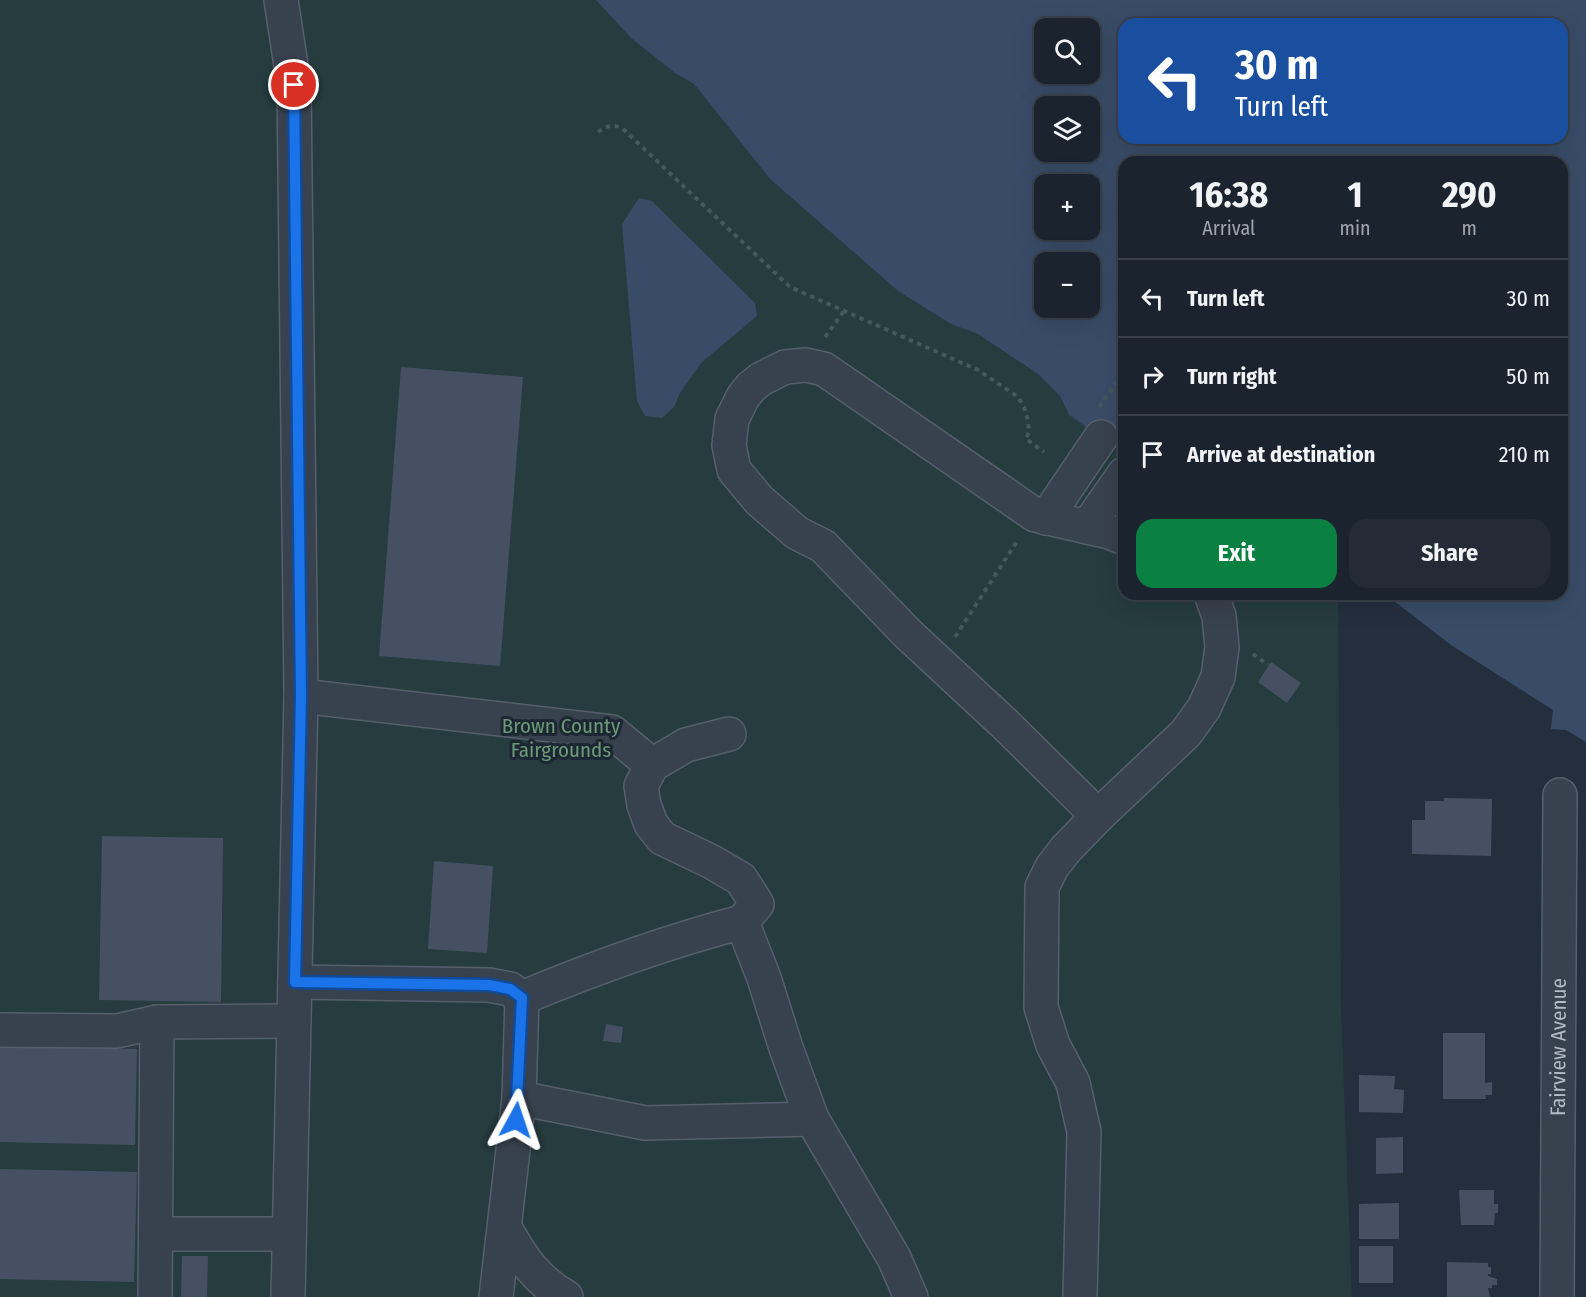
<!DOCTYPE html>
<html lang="en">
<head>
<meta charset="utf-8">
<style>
	:root { --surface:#1b232e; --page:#242b36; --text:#f1f3f6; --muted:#a0a4aa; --line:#39404a; --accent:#0b8043 }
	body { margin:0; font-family:"Fira Sans Condensed",sans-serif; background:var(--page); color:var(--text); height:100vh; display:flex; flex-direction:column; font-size:22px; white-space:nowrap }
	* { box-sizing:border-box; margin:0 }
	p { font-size:20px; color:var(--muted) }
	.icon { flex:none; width:33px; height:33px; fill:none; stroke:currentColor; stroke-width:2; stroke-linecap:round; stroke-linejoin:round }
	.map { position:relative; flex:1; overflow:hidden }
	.side { position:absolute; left:1118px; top:156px; width:450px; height:444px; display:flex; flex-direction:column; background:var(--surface); border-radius:18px; box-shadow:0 6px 24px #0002,0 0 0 2px var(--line) }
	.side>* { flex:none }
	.top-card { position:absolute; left:1118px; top:18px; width:450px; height:126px; border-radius:18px; box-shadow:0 6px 24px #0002,0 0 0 2px var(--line); background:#1a4fa0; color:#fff; overflow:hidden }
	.fabs { position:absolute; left:1034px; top:18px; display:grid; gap:12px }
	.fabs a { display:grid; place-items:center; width:66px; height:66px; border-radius:12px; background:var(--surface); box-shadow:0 6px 24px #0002,0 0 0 2px var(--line); font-size:30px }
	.pin { position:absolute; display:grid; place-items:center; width:51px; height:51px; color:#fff; margin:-26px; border:3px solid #fff; border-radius:50%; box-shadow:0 2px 6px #0007 }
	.me { position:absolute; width:66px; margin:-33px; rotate:5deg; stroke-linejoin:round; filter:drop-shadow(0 0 4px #0008) }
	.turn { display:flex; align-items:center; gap:21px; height:126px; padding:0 18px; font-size:27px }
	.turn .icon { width:78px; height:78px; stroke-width:2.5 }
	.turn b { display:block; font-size:42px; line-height:51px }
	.eta { display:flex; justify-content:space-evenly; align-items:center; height:102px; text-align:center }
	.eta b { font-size:36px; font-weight:700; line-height:42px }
	.primary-button { display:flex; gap:12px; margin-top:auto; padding:12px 18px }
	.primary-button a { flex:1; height:69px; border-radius:18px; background:var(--accent); color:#fff; font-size:24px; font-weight:700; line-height:69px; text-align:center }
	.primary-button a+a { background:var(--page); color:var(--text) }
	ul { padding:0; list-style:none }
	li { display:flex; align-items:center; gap:18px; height:78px; padding:0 18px; border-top:2px solid var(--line) }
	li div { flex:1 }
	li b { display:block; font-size:22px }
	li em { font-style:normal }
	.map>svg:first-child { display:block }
	.green { fill:#263c3f }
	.water { fill:#394c67; fill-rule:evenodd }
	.building { fill:#455162 }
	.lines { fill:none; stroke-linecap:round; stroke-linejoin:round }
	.minor-casing { stroke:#565f6c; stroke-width:36 }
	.path { stroke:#44595c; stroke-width:4; stroke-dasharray:4.5 4.5; stroke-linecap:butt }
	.minor { stroke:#38414e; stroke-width:33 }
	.route-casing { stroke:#114b97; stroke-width:15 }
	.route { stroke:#1a73e8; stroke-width:10 }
	.labels { text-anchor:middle; stroke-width:6; stroke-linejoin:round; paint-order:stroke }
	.park-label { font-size:21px; fill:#6b9a76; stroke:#1d2633 }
	.street-label { font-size:21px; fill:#b4bcc9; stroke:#1d2633 }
</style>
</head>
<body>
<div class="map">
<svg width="1586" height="1297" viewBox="0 0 1586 1297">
	<rect width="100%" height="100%" fill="#242f3e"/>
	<polygon class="green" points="0,0 596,0 631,38 675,73 694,84 770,179 898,291 951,324 978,334 1038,374 1060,396 1069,415 1123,453 1124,594 1338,594 1341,1008 1352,1297 0,1297"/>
	<g class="water">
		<path d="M 596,0 L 1586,0 L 1586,742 L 1566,730 L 1551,729 L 1553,710 L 1451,645 L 1385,594 L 1562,594 L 1562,162 L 1124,162 L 1123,453 L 1069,415 L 1060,396 L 1038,374 L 978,334 L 951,324 L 898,291 L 770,179 L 694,84 L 675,73 L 631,38 ZM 1124,24 L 1562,24 L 1562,138 L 1124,138 ZM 1044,28 L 1089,28 L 1089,74 L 1044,74 ZM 1044,106 L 1089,106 L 1089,152 L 1044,152 ZM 1044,184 L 1089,184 L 1089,230 L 1044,230 ZM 1044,262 L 1089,262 L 1089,308 L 1044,308 Z"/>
		<polygon points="639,198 652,201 755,303 757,316 701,363 680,393 674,407 662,418 645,416 637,401 622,224"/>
	</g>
	<g class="building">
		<polygon points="401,367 523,377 500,666 379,656"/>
		<polygon points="1271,662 1301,683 1287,703 1258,682"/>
		<polygon points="1444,798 1492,799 1491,856 1412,854 1412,820 1425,820 1425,801 1444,801"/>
		<polygon points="102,836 223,838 221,1002 99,1000"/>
		<polygon points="434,861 493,866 487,953 428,949"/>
		<polygon points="606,1024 623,1027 621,1043 603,1041"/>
		<polygon points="1443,1033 1485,1033 1485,1083 1492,1082 1492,1095 1485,1095 1486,1099 1443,1099"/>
		<polygon points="0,1046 137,1049 135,1145 0,1142"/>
		<polygon points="1359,1075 1395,1076 1394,1089 1404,1090 1403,1113 1359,1112"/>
		<polygon points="1403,1137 1403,1173 1376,1174 1376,1138"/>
		<polygon points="0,1169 137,1172 134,1282 0,1279"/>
		<polygon points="1459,1190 1494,1190 1494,1204 1498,1204 1498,1213 1495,1213 1494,1225 1461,1225"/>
		<polygon points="1399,1203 1399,1239 1359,1239 1359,1204"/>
		<rect x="1359" y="1246" width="34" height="37"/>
		<polygon points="182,1256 208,1256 207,1297 181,1297"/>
		<polygon points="1447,1262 1488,1263 1488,1267 1491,1267 1491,1274 1488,1274 1488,1276 1497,1279 1497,1285 1492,1285 1492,1288 1488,1288 1490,1297 1447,1297"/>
	</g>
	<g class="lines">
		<defs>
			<g id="minor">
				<polyline points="281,0 294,85 301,696 288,1297"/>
				<polyline points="1046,518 1101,437"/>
				<polyline points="1087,527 1124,474"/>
				<polyline points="301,696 612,732 652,765"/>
				<polyline points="729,734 686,745 652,765 641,786 644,805 651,824 662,838 712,862 741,879 757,904 742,922 764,978 786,1048 812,1119 894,1258 911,1297"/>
				<polyline points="1098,816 1006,725 908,634 823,546 797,533 759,500 734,470 729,445 732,419 743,397 751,387 761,379 785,367 806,365 824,369 1035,515 1109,532 1124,538"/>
				<polyline points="295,982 489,985 510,989 522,998"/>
				<polyline points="0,1030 117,1031 157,1022 294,1021"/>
				<polyline points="519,1098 645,1123 812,1119"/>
				<path d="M 505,1228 C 521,1257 536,1280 566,1297"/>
				<polyline points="156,1234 289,1234"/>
				<polyline points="155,1297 157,1022"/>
				<path d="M 496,1297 L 519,1098 L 522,998 C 594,968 666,942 742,922"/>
				<polyline points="1080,1297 1084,1132 1073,1083 1053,1045 1041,1007 1042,887 1052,867 1066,849 1098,816 1186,733 1204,708 1218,677 1222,647 1219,616 1211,594"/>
				<path id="s1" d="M 1557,1297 L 1560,795"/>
			</g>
		</defs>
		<use href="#minor" class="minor-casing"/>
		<g class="path">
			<path d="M 598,132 C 606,126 612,124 622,128 L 790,287 L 978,370 L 1018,397 L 1024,407 L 1028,421 L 1029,432 L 1026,439 L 1044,452"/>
			<polyline points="825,337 844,311"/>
			<polyline points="1099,407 1124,372"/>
			<polyline points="955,637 1018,540"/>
			<polyline points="1253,654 1268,665"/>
		</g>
		<use href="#minor" class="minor"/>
	</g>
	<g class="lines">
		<defs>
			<polyline id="route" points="294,85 301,696 295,982 489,985 510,989 522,998 516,1120"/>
		</defs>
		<use href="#route" class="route-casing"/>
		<use href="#route" class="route"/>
	</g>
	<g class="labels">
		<g class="park-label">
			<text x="561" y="733">Brown County<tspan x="561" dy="24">Fairgrounds</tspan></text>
		</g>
		<g class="street-label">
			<text dy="7" stroke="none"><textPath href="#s1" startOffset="250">Fairview Avenue</textPath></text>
		</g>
	</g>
</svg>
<div class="fabs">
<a><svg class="icon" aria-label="search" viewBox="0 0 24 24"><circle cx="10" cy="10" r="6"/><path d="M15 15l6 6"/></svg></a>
<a><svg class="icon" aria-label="layers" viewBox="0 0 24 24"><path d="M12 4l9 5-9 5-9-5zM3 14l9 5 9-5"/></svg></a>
<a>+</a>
<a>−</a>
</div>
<div class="pin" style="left:294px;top:85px;background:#d93025"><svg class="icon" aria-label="arrive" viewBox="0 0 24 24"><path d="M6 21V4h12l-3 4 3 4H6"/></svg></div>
<svg class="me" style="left:516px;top:1120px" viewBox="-20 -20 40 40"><path d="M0-17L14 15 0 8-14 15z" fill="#1a73e8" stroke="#fff" stroke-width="4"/></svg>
<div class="top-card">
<div class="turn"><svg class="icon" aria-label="left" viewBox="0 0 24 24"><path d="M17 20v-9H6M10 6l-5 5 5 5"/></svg><div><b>30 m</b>Turn left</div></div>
</div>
<section class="side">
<div class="eta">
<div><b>16:38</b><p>Arrival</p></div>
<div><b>1</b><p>min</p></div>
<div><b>290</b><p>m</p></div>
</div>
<ul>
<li><svg class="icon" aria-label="left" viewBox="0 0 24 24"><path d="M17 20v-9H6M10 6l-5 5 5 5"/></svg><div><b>Turn left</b></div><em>30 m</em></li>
<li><svg class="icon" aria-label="right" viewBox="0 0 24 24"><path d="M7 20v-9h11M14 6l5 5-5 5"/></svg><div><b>Turn right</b></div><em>50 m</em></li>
<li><svg class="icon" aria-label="arrive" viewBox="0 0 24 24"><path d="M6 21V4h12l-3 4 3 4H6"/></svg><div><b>Arrive at destination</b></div><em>210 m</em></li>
</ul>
<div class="primary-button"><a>Exit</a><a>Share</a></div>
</section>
</div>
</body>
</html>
